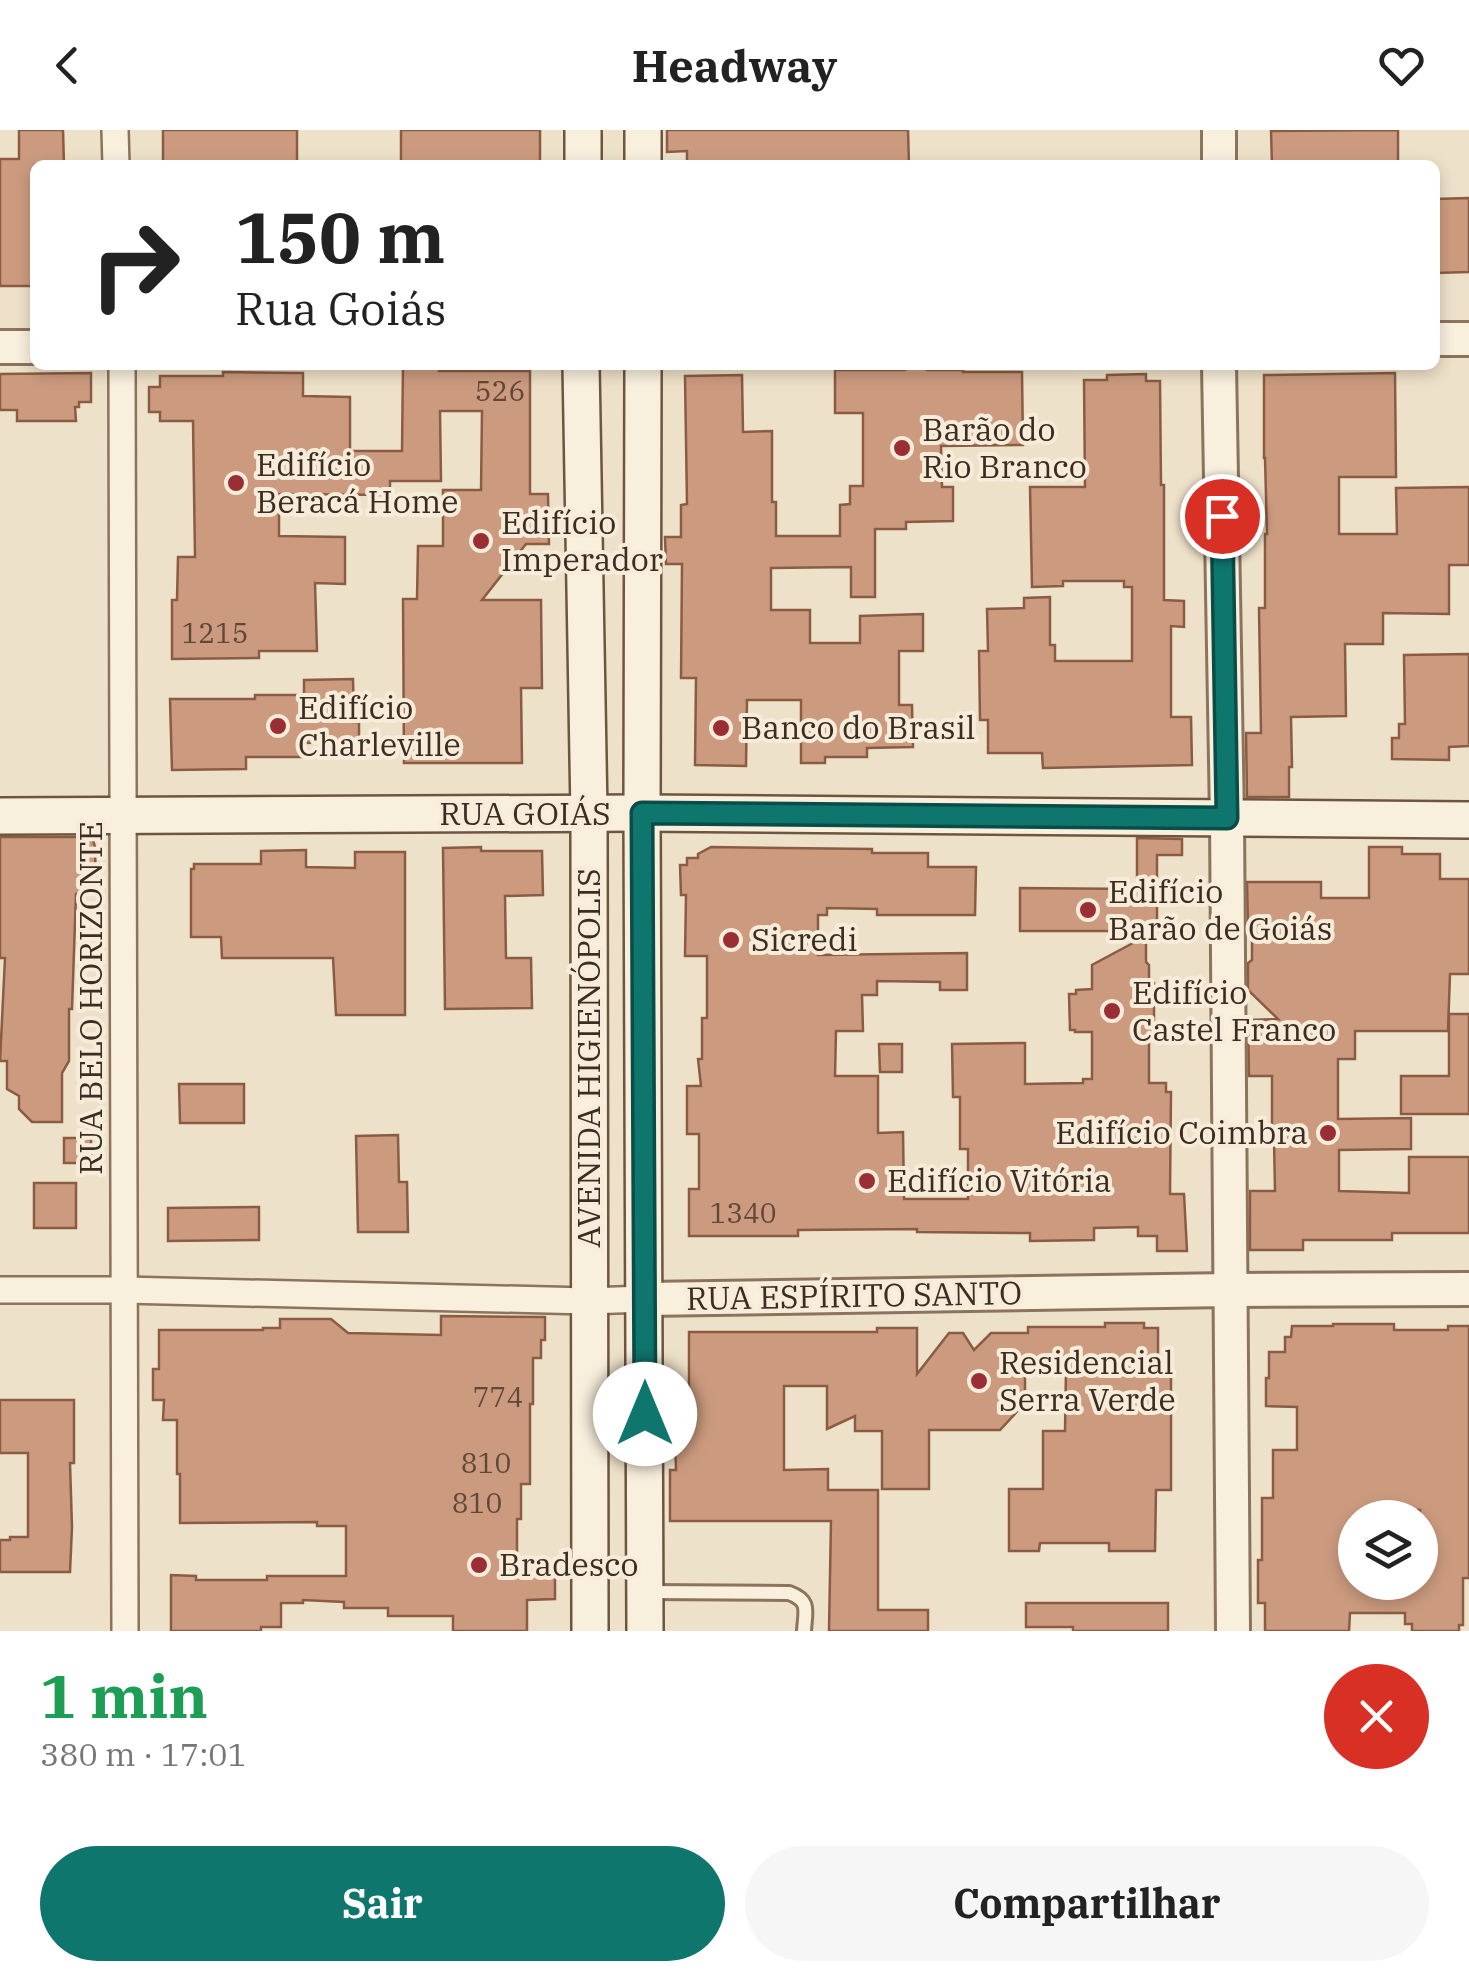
<!DOCTYPE html>
<html lang="pt">
<head>
<meta charset="utf-8">
<style>
	:root { --surface:#fff; --page:#f6f6f6; --text:#222; --muted:#767676; --accent:#0f766e }
	body { margin:0; font-family:"IBM Plex Serif",serif; background:var(--page); color:var(--text); height:100vh; display:flex; flex-direction:column; font-size:38px; white-space:nowrap }
	* { box-sizing:border-box; margin:0 }
	p { font-size:32px; color:var(--muted) }
	.icon { flex:none; width:55px; height:55px; fill:none; stroke:currentColor; stroke-width:2; stroke-linecap:round; stroke-linejoin:round }
	.map { position:relative; height:1501px; overflow:hidden }
	.drawer { display:flex; flex-direction:column; background:var(--surface); flex:1 }
	.drawer>* { flex:none }
	.hud { position:absolute; left:30px; top:30px; width:1410px; height:210px; border-radius:15px; box-shadow:0 5px 15px #0003; background:#fff; color:var(--text); overflow:hidden }
	.controls { position:absolute; left:1338px; top:1370px; display:grid; gap:20px }
	.controls a { display:grid; place-items:center; width:100px; height:100px; border-radius:50%; background:var(--surface); box-shadow:0 5px 15px #0003; font-size:50px }
	.pin { position:absolute; display:grid; place-items:center; width:85px; height:85px; color:#fff; margin:-42px; border:5px solid #fff; border-radius:50%; box-shadow:0 2px 10px #0007 }
	.me { position:absolute; width:110px; margin:-55px; rotate:0deg; stroke-linejoin:round; filter:drop-shadow(0 0 8px #0008) }
	.turn { display:flex; align-items:center; gap:35px; height:210px; padding:0 40px; font-size:45px }
	.turn .icon { width:130px; height:130px; stroke-width:2.5 }
	.turn b { display:block; font-size:70px; line-height:85px }
	.round { display:grid; place-items:center; flex:none; width:105px; height:105px; border-radius:52px; background:var(--page) }
	.head { display:flex; align-items:center; justify-content:space-between; height:170px; padding:0 40px }
	h1 { font-size:60px; font-weight:700; line-height:75px; color:#1e9e55 }
	.primary-button { display:flex; gap:20px; margin-top:auto; padding:20px 40px }
	.primary-button a { flex:1; height:115px; border-radius:60px; background:var(--accent); color:#fff; font-size:40px; font-weight:700; line-height:115px; text-align:center }
	.primary-button a+a { background:var(--page); color:var(--text) }
	header { display:flex; justify-content:space-between; align-items:center; height:130px; padding:0 40px; background:var(--surface); font-size:45px; font-weight:700 }
	.map>svg:first-child { display:block }
	.building { fill:#cc9b7f; stroke:#8a5c43; stroke-width:2.5; fill-rule:evenodd }
	.lines { fill:none; stroke-linecap:round; stroke-linejoin:round }
	.service-casing { stroke:#8b735d; stroke-width:18 }
	.minor-casing { stroke:#8b735d; stroke-width:30 }
	.tertiary-casing { stroke:#8b735d; stroke-width:38 }
	.secondary-casing { stroke:#6d5540; stroke-width:40 }
	.service { stroke:#f9efdd; stroke-width:12 }
	.minor { stroke:#f9efdd; stroke-width:25 }
	.tertiary { stroke:#f9efdd; stroke-width:32 }
	.secondary { stroke:#f9efdd; stroke-width:35 }
	.route-casing { stroke:#0a4d48; stroke-width:25 }
	.route { stroke:#0f766e; stroke-width:18 }
	.poi-dot { fill:#992e34; stroke:#f6ecd9; stroke-width:4 }
	.labels { text-anchor:middle; stroke-width:8; stroke-linejoin:round; paint-order:stroke }
	.number-label { font-size:28px; fill:#604838 }
	.poi-label { font-size:32px; fill:#3c2c21; stroke:#f6ecd9; text-anchor:start }
	.street-label { font-size:32px; fill:#3c2c21; stroke:#f6ecd9 }
</style>
</head>
<body>
<header><svg class="icon" aria-label="back" viewBox="0 0 24 24"><path d="M15 5l-7 7 7 7"/></svg>Headway<svg class="icon" aria-label="heart" viewBox="0 0 24 24"><path d="M12 20l-8-8c-3-5 5-10 8-4 3-6 11-1 8 4z"/></svg></header>
<div class="map">
<svg width="1469" height="1501" viewBox="0 0 1469 1501">
	<rect width="100%" height="100%" fill="#eee1c9"/>
	<g class="building">
		<polygon points="19,0 63,0 64,35 35,35 35,53 32,53 35,156 0,156 0,29 19,29"/>
		<rect x="163" y="0" width="134" height="35"/>
		<rect x="401" y="0" width="139" height="35"/>
		<polygon points="667,0 908,0 909,35 687,35 687,21 667,22"/>
		<polygon points="1398,0 1398,35 1272,35 1271,1"/>
		<polygon points="1469,68 1469,142 1435,143 1435,69"/>
		<polygon points="403,235 439,235 439,241 530,241 530,364 548,364 549,414 526,414 482,470 541,470 542,558 521,558 522,633 404,633 403,469 417,469 418,416 443,416 443,360 481,360 482,281 440,281 441,351 390,351 390,365 279,364 279,406 345,407 345,454 315,453 317,521 259,521 259,528 172,529 172,470 177,470 178,427 195,427 193,291 160,291 160,282 149,282 149,257 160,257 160,246 223,246 223,242 303,243 303,266 350,267 350,321 402,321"/>
		<polygon points="905,237 927,237 927,240 963,240 963,242 1022,242 1023,315 941,316 942,357 953,357 953,391 906,392 906,399 875,399 875,467 851,467 851,437 771,438 771,480 810,480 810,513 860,513 860,486 923,484 923,521 899,521 899,575 912,575 913,617 867,618 867,627 825,627 825,633 801,633 801,570 747,570 746,636 695,635 696,548 681,548 682,434 666,434 665,407 681,407 681,375 687,374 685,246 742,245 743,302 772,301 772,372 776,372 776,406 840,406 840,375 850,374 850,356 863,356 863,283 835,283 835,240 905,240"/>
		<polygon points="91,243 91,272 79,272 79,277 75,277 76,291 17,291 17,280 0,280 0,244"/>
		<polygon points="1395,243 1396,347 1339,347 1339,404 1397,404 1396,358 1469,357 1469,435 1449,435 1449,484 1383,483 1383,514 1345,514 1346,586 1291,587 1292,637 1289,637 1289,667 1247,667 1246,603 1261,603 1259,478 1265,478 1265,404 1267,404 1265,328 1264,328 1264,245"/>
		<polygon points="1146,244 1146,251 1160,251 1161,355 1164,355 1164,470 1184,471 1184,497 1171,496 1171,587 1191,587 1192,635 1043,638 1042,623 988,623 988,590 980,590 979,521 988,521 987,479 1024,478 1024,468 1050,467 1050,515 1055,515 1055,531 1132,531 1132,457 1124,457 1124,451 1063,451 1063,456 1032,457 1030,357 1085,357 1084,250 1107,250 1107,245"/>
		<polygon points="1469,524 1469,616 1449,617 1449,630 1392,629 1392,608 1399,608 1399,594 1405,594 1404,525"/>
		<polygon points="353,549 354,592 359,592 359,612 302,613 302,627 246,627 246,639 172,640 170,569 255,569 255,565 304,565 304,550"/>
		<polygon points="0,707 92,707 95,717 96,764 76,764 72,879 69,879 69,931 62,943 62,992 32,992 19,979 19,966 7,959 7,931 0,931 5,828 0,828"/>
		<polygon points="1137,708 1182,709 1182,725 1157,725 1157,801 1020,801 1020,758 1137,759"/>
		<polygon points="481,717 481,721 542,721 543,765 505,766 506,828 531,828 532,878 445,879 443,718"/>
		<polygon points="711,717 872,719 872,723 928,723 928,737 976,737 975,785 877,785 877,779 827,778 827,785 818,785 818,825 967,823 967,860 940,860 940,852 877,851 877,865 862,865 863,901 836,901 835,946 878,946 878,1003 903,1002 904,1069 968,1069 968,1019 960,1019 960,967 953,967 952,914 1025,913 1025,954 1083,953 1083,949 1092,949 1092,902 1075,902 1075,900 1070,900 1069,864 1076,864 1076,860 1092,859 1092,835 1146,806 1146,832 1149,835 1149,853 1154,853 1154,909 1149,909 1149,953 1166,953 1166,962 1171,962 1170,1064 1184,1064 1187,1121 1157,1121 1157,1106 1138,1106 1138,1097 1094,1098 1094,1110 1030,1111 1030,1103 917,1102 917,1099 798,1100 798,1106 689,1106 689,1059 699,1059 699,1004 687,1004 687,956 701,956 698,929 702,929 702,888 707,888 707,826 685,826 686,765 681,765 680,735 687,735 687,728 698,728 698,724"/>
		<polygon points="1369,717 1402,717 1402,724 1440,724 1440,749 1469,749 1469,844 1450,844 1448,901 1355,901 1355,929 1338,929 1338,989 1411,988 1411,1019 1339,1020 1339,1061 1409,1063 1409,1027 1469,1027 1469,1103 1392,1103 1392,1110 1303,1110 1303,1120 1250,1120 1250,1061 1275,1061 1274,1010 1272,1010 1272,946 1249,946 1248,890 1278,889 1248,860 1248,833 1252,830 1252,797 1248,797 1247,752 1321,752 1321,768 1369,768"/>
		<polygon points="306,720 306,737 355,738 355,722 405,722 405,885 336,885 333,828 222,828 221,807 191,807 191,739 194,739 194,734 261,734 261,721"/>
		<polygon points="1449,884 1469,884 1469,984 1401,984 1401,946 1449,946"/>
		<polygon points="879,914 902,914 902,942 880,942"/>
		<polygon points="179,954 244,954 244,993 180,993"/>
		<polygon points="398,1005 399,1052 407,1052 408,1102 358,1102 356,1006"/>
		<rect x="64" y="1008" width="27" height="25"/>
		<rect x="34" y="1053" width="42" height="45"/>
		<polygon points="259,1077 259,1110 168,1111 168,1078"/>
		<polygon points="441,1186 545,1187 545,1210 541,1210 541,1228 533,1228 533,1274 530,1274 530,1354 521,1354 521,1389 517,1389 517,1442 555,1442 555,1469 527,1470 527,1501 453,1501 453,1486 388,1486 388,1478 344,1478 344,1472 303,1470 303,1473 281,1473 281,1497 261,1497 261,1501 171,1501 171,1445 196,1446 196,1450 267,1450 267,1446 346,1446 346,1396 317,1396 317,1392 180,1393 180,1344 177,1344 177,1290 163,1290 164,1270 153,1270 153,1239 159,1239 159,1200 263,1200 263,1198 280,1198 280,1189 331,1189 348,1203 441,1205"/>
		<polygon points="1105,1193 1144,1193 1144,1198 1158,1198 1158,1233 1171,1233 1171,1360 1156,1360 1155,1421 1109,1421 1109,1413 1040,1413 1039,1421 1009,1421 1009,1359 1043,1359 1043,1301 1065,1301 1066,1239 1025,1239 1025,1273 1000,1300 929,1300 929,1359 882,1359 882,1301 855,1301 855,1286 827,1299 827,1256 784,1256 784,1340 828,1339 828,1360 878,1360 878,1480 928,1480 928,1501 829,1501 831,1391 670,1391 670,1340 676,1340 674,1285 689,1285 689,1202 877,1202 877,1198 917,1198 917,1244 949,1203 963,1203 974,1220 991,1203 1028,1203 1028,1197 1105,1197"/>
		<path d="M 1333,1194 L 1394,1194 L 1394,1200 L 1448,1200 L 1448,1196 L 1469,1196 L 1469,1448 L 1463,1448 L 1463,1495 L 1459,1495 L 1459,1501 L 1412,1501 L 1412,1494 L 1405,1494 L 1405,1483 L 1350,1483 L 1349,1501 L 1265,1501 L 1265,1473 L 1258,1473 L 1258,1430 L 1262,1430 L 1262,1368 L 1273,1368 L 1273,1320 L 1297,1320 L 1297,1277 L 1266,1276 L 1266,1248 L 1269,1248 L 1269,1222 L 1285,1222 L 1285,1207 L 1291,1207 L 1292,1196 L 1333,1196 ZM 1366,1380 L 1420,1380 L 1420,1452 L 1355,1452 L 1355,1388 L 1366,1388 Z"/>
		<polygon points="0,1270 74,1270 74,1333 70,1333 72,1397 70,1442 0,1442 0,1410 10,1410 10,1407 28,1407 28,1323 0,1323"/>
		<polygon points="1026,1473 1168,1473 1168,1501 1073,1501 1073,1497 1026,1497"/>
	</g>
	<g class="lines">
		<defs>
			<path id="service" d="M 649,1462 L 789,1463 C 811,1471 805,1481 804,1501"/>
			<g id="minor">
				<polyline points="115,0 116,35"/>
				<polyline points="122,235 125,1501"/>
				<polyline points="0,1160 124,1160 588,1171 645,1169"/>
			</g>
			<g id="tertiary">
				<polyline points="1219,35 1219,0"/>
				<polyline points="1435,209 1469,209"/>
				<polyline points="0,217 35,217"/>
				<polyline points="1219,235 1227,688 1233,1501"/>
				<polyline points="645,1169 1230,1160 1469,1159"/>
			</g>
			<g id="secondary">
				<polyline points="643,0 643,35"/>
				<polyline points="583,35 583,0"/>
				<polyline points="581,235 589,683 590,1501"/>
				<polyline points="643,235 642,683 645,1501"/>
				<polyline points="0,686 642,683 1469,690"/>
			</g>
		</defs>
		<use href="#service" class="service-casing"/>
		<use href="#minor" class="minor-casing"/>
		<use href="#tertiary" class="tertiary-casing"/>
		<use href="#secondary" class="secondary-casing"/>
		<use href="#service" class="service"/>
		<use href="#minor" class="minor"/>
		<use href="#tertiary" class="tertiary"/>
		<use href="#secondary" class="secondary"/>
	</g>
	<g class="lines">
		<defs>
			<polyline id="route" points="645,1284 642,683 1227,688 1222,386"/>
		</defs>
		<use href="#route" class="route-casing"/>
		<use href="#route" class="route"/>
	</g>
	<g class="poi-dot">
		<circle cx="902" cy="318" r="10"/>
		<circle cx="236" cy="353" r="10"/>
		<circle cx="481" cy="411" r="10"/>
		<circle cx="278" cy="596" r="10"/>
		<circle cx="721" cy="598" r="10"/>
		<circle cx="1088" cy="780" r="10"/>
		<circle cx="731" cy="810" r="10"/>
		<circle cx="1112" cy="881" r="10"/>
		<circle cx="1328" cy="1003" r="10"/>
		<circle cx="867" cy="1051" r="10"/>
		<circle cx="979" cy="1251" r="10"/>
		<circle cx="479" cy="1435" r="10"/>
	</g>
	<g class="labels">
		<g class="number-label">
			<text x="500" y="271">526</text>
			<text x="215" y="513">1215</text>
			<text x="743" y="1093">1340</text>
			<text x="498" y="1277">774</text>
			<text x="486" y="1343">810</text>
			<text x="477" y="1383">810</text>
		</g>
		<g class="poi-label">
			<text x="922" y="311">Barão do<tspan x="922" dy="37">Rio Branco</tspan></text>
			<text x="256" y="346">Edifício<tspan x="256" dy="37">Beracá Home</tspan></text>
			<text x="501" y="404">Edifício<tspan x="501" dy="37">Imperador</tspan></text>
			<text x="298" y="589">Edifício<tspan x="298" dy="37">Charleville</tspan></text>
			<text x="741" y="609">Banco do Brasil</text>
			<text x="1108" y="773">Edifício<tspan x="1108" dy="37">Barão de Goiás</tspan></text>
			<text x="751" y="821">Sicredi</text>
			<text x="1132" y="874">Edifício<tspan x="1132" dy="37">Castel Franco</tspan></text>
			<text x="1308" y="1014" text-anchor="end">Edifício Coimbra</text>
			<text x="887" y="1062">Edifício Vitória</text>
			<text x="999" y="1244">Residencial<tspan x="999" dy="37">Serra Verde</tspan></text>
			<text x="499" y="1446">Bradesco</text>
		</g>
		<g class="street-label">
			<text x="525" y="695">RUA GOIÁS</text>
			<text transform="translate(91 868) rotate(-90)" y="11">RUA BELO HORIZONTE</text>
			<text transform="translate(589 928) rotate(-90)" y="11">AVENIDA HIGIENÓPOLIS</text>
			<text transform="translate(854 1166) rotate(-1)" y="11">RUA ESPÍRITO SANTO</text>
		</g>
	</g>
</svg>
<div class="controls">
<a><svg class="icon" aria-label="layers" viewBox="0 0 24 24"><path d="M12 4l9 5-9 5-9-5zM3 14l9 5 9-5"/></svg></a>
</div>
<div class="pin" style="left:1222px;top:386px;background:#d93025"><svg class="icon" aria-label="arrive" viewBox="0 0 24 24"><path d="M6 21V4h12l-3 4 3 4H6"/></svg></div>
<svg class="me" style="left:645px;top:1284px" viewBox="-20 -20 40 40"><circle r="19" fill="#fff"/><path d="M0-13L10 11 0 6-10 11z" fill="#0f766e"/></svg>
<div class="hud">
<div class="turn"><svg class="icon" aria-label="right" viewBox="0 0 24 24"><path d="M7 20v-9h11M14 6l5 5-5 5"/></svg><div><b>150 m</b>Rua Goiás</div></div>
</div>
</div>
<section class="drawer">
<div class="head"><div><h1>1 min</h1><p>380 m · 17:01</p></div><a class="round" style="background:#d93025;color:#fff"><svg class="icon" aria-label="close" viewBox="0 0 24 24"><path d="M6 6l12 12M18 6L6 18"/></svg></a></div>
<div class="primary-button"><a>Sair</a><a>Compartilhar</a></div>
</section>
</body>
</html>
